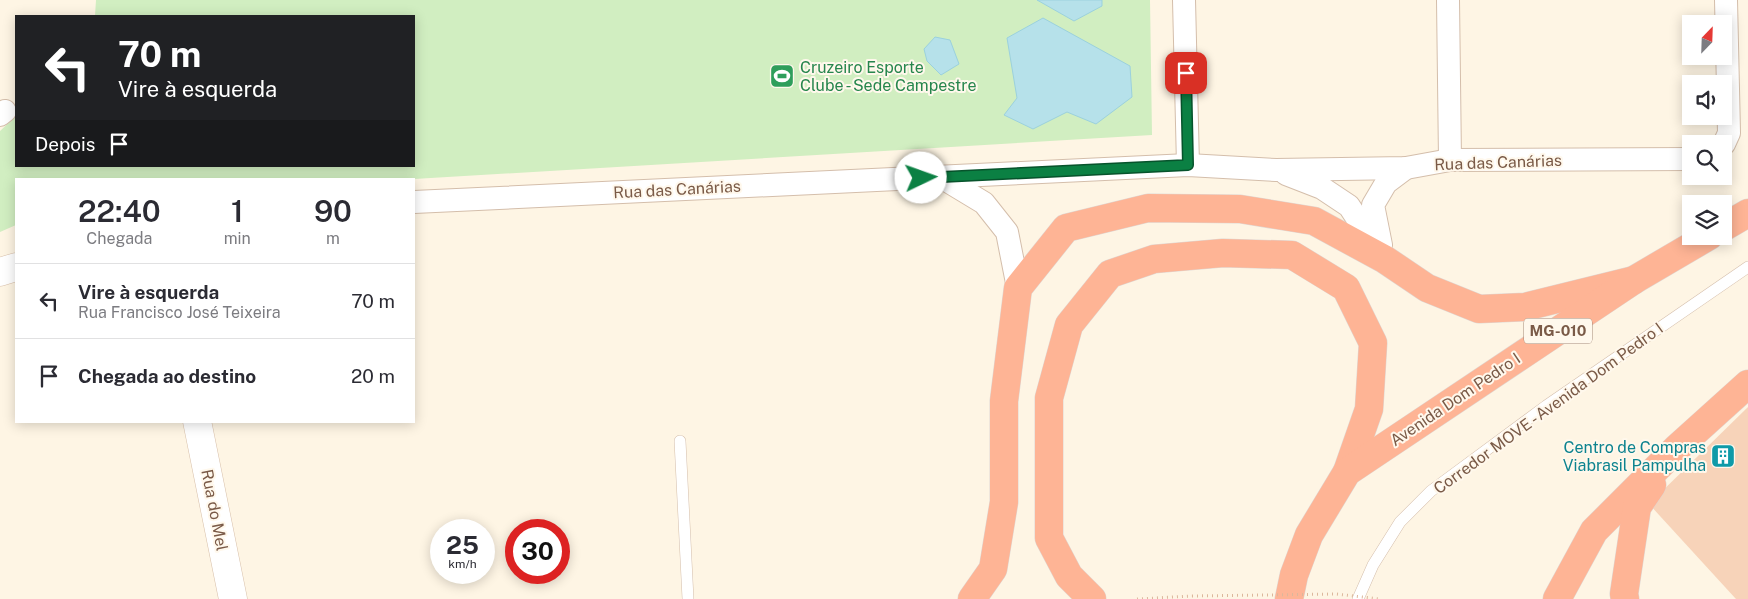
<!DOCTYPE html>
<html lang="pt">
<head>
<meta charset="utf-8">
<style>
	:root { --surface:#fff; --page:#f2f2f3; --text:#2b2b33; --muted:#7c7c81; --line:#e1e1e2 }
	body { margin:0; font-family:"Public Sans",sans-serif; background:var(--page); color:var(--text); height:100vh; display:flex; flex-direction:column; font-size:19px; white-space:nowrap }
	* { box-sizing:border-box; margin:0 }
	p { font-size:16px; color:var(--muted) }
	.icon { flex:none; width:28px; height:28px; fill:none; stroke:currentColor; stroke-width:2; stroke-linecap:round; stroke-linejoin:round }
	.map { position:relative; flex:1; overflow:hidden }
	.sheet { position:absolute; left:15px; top:178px; width:400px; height:245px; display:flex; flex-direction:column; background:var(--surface); border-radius:0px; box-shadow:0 2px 12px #0003 }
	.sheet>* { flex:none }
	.banner { position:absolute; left:15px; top:15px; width:400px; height:152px; border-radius:0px; box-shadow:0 2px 12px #0003; background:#202124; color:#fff; overflow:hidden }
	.needle { width:32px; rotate:23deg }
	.fabs { position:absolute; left:1682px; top:15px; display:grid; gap:10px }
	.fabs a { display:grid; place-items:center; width:50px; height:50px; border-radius:0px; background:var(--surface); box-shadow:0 2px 12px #0003; font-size:25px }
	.speed { position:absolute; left:430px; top:519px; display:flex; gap:10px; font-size:25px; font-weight:700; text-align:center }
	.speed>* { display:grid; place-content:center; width:65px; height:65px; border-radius:50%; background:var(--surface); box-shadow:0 2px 12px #0003; line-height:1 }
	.speed small { font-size:12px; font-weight:400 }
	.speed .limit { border:8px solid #d22; background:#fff; color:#111 }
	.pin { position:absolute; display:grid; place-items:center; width:42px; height:42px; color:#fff; margin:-21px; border-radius:10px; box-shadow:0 2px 8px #0006 }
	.me { position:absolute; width:55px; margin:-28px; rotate:87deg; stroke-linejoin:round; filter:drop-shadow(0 0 4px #0008) }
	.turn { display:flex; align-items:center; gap:18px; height:105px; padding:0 20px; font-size:22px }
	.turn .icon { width:65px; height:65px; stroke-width:2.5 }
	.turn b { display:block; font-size:35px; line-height:42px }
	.then { display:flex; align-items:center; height:48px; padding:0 20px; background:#0003; gap:10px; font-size:19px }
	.eta { display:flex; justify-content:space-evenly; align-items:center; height:85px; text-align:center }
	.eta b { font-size:30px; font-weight:600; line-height:35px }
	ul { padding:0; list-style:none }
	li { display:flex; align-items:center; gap:15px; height:75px; padding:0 20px; border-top:1px solid var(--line) }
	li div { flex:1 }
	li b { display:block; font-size:19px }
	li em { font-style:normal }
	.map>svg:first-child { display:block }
	.green { fill:#d1eec1 }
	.water { fill:#b6e1ea; stroke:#9bd1dd }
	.building { fill:#f7d3b9 }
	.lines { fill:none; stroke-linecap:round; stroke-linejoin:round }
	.lane-casing { stroke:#d4beab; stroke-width:12 }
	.street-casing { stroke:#d4beab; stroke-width:24 }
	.secondary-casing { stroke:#d7bfa9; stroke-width:29 }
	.highway-casing { stroke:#dfd7d3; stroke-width:29 }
	.path { stroke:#dcb79b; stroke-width:3; stroke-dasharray:1 4; stroke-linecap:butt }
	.lane { stroke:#fff; stroke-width:11 }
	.street { stroke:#fff; stroke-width:22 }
	.secondary { stroke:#fff; stroke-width:28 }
	.highway { stroke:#feb495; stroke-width:28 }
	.path-bridge { stroke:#dcb79b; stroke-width:3; stroke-dasharray:1 4; stroke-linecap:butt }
	.route-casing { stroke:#07532c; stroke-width:12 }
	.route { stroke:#0b8043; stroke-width:9 }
	.labels { text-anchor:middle; stroke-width:4; stroke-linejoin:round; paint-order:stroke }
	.shield { fill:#fff8ec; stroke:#a28978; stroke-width:1 }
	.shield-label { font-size:15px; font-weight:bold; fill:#7a5a47 }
	.leisure-label { font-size:16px; fill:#27864d; stroke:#fff8ec; text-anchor:start }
	.street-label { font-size:16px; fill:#7a5a47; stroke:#fff8ec }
	.culture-label { font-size:16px; fill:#0d838f; stroke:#fff8ec; text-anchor:end }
</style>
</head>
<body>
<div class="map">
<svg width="1748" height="599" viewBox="0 0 1748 599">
	<rect width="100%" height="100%" fill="#fef5e4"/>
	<polygon class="green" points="96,0 1150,0 1152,135 414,179 16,179 16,225 0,232 0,131 16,116 16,166 414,166 414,16 95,16"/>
	<g class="water">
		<polygon points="1037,0 1102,0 1102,6 1074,21"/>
		<polygon points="1043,18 1130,66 1132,97 1096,124 1067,112 1033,129 1004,115 1017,98 1007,38"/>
		<polygon points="935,37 950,40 959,64 941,75 927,61 924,49"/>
	</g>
	<polygon class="building" points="1748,407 1748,599 1736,599 1649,504"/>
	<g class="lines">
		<defs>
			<g id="lane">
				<polyline points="680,441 688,599"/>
				<polyline points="1358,599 1373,565 1400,522 1431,491 1546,406 1748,267"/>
			</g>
			<g id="street">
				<polyline points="1184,0 1188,165"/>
				<polyline points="1448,0 1450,160"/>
				<polyline points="0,115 5,111"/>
				<polyline points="1724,144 1729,133 1726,0"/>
				<polyline points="1286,174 1322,188 1349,206 1384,259"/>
				<polyline points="941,177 984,203 1007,232 1018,288"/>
				<polyline points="414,202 1188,165 1276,170 1406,168 1450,160 1691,159"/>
				<polyline points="1381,245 1373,205 1386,183 1406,168"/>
			</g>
			<g id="secondary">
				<polyline points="0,272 16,267"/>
				<polyline points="197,421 233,599"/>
			</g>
			<g id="highway">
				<polyline points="1724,227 1748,213"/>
				<polyline points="972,599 993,569 1004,502 1004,401 1018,288 1066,228 1148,208 1240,209 1314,221 1384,259 1427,288 1479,309 1525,307 1634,280"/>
				<polyline points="1092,599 1069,576 1049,538 1049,398 1069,325 1110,274 1154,259 1223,253 1292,255 1346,288 1373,343 1369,409 1347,472"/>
				<polyline points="1289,599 1294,575 1309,535 1347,472 1634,280 1709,236"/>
				<polyline points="1557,599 1594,531 1677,448 1748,384"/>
				<polyline points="1625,599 1624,594 1637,507 1652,485"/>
			</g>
		</defs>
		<use href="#lane" class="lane-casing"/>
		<use href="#street" class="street-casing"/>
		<use href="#secondary" class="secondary-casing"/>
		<use href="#highway" class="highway-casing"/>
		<polyline class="path" points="1137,599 1192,596"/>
		<use href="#lane" class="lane"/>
		<use href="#street" class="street"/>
		<use href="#secondary" class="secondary"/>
		<use href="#highway" class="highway"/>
		<polyline class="path-bridge" points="1192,596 1336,594 1380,599"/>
	</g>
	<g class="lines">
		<defs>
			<polyline id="route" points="921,178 1188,165 1186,73"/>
		</defs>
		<use href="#route" class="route-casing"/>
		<use href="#route" class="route"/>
	</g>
	<defs>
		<symbol id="stadium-square" viewBox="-11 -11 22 22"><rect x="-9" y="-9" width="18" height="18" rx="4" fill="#2e9e5b" stroke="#fff8ec"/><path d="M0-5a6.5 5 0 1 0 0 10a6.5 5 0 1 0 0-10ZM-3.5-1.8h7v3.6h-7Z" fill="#fff"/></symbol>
		<symbol id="building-square" viewBox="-11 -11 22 22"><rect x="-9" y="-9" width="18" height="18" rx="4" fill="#0f9aa8" stroke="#fff8ec"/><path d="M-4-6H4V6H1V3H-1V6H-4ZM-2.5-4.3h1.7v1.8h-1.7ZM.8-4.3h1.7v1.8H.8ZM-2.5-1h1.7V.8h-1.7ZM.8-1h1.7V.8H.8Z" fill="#fff"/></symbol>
	</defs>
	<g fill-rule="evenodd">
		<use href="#stadium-square" x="768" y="62" width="28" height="28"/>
		<use href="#building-square" x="1709" y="442" width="28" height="28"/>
	</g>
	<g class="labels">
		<rect class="shield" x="1524" y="318.5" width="68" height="25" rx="4"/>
		<g class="shield-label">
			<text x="1558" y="336">MG-010</text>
		</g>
		<g class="leisure-label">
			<text x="800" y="73">Cruzeiro Esporte<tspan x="800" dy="18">Clube - Sede Campestre</tspan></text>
		</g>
		<g class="street-label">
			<text transform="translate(1498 162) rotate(-2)" y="6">Rua das Canárias</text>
			<text transform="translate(677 189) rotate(-3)" y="6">Rua das Canárias</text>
			<text transform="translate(1455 399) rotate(-34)" y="6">Avenida Dom Pedro I</text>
			<text transform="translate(1548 408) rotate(-36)" y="6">Corredor MOVE - Avenida Dom Pedro I</text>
			<text transform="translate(215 510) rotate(79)" y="6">Rua do Mel</text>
		</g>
		<g class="culture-label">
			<text x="1706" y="453">Centro de Compras<tspan x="1706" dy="18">Viabrasil Pampulha</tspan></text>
		</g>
	</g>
</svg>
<div class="fabs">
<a><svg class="needle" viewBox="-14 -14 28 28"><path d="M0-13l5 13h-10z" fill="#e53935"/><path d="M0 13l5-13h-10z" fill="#7c7c81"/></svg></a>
<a><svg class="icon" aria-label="sound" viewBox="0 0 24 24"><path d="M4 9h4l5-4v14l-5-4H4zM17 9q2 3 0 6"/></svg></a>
<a><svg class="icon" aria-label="search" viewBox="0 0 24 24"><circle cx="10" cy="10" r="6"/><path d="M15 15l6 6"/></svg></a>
<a><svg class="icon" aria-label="layers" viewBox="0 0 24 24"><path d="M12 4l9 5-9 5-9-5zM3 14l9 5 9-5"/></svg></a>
</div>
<div class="speed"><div>25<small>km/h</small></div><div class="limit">30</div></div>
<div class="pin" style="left:1186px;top:73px;background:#d93025"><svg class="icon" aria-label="arrive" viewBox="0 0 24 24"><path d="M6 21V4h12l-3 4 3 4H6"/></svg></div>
<svg class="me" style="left:921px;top:178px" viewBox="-20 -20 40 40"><circle r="19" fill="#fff"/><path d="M0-13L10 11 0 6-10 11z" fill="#0b8043"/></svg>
<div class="banner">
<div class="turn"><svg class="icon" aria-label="left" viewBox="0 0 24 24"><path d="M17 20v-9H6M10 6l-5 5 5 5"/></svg><div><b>70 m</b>Vire à esquerda</div></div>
<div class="then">Depois<svg class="icon" aria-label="arrive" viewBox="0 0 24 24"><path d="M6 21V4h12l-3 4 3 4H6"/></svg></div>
</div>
<section class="sheet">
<div class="eta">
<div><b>22:40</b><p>Chegada</p></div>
<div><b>1</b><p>min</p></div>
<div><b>90</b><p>m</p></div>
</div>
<ul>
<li><svg class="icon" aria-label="left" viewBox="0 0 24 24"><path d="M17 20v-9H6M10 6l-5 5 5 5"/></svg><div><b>Vire à esquerda</b><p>Rua Francisco José Teixeira</p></div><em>70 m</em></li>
<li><svg class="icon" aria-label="arrive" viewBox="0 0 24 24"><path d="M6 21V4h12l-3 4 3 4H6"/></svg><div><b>Chegada ao destino</b></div><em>20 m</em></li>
</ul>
</section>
</div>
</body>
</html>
